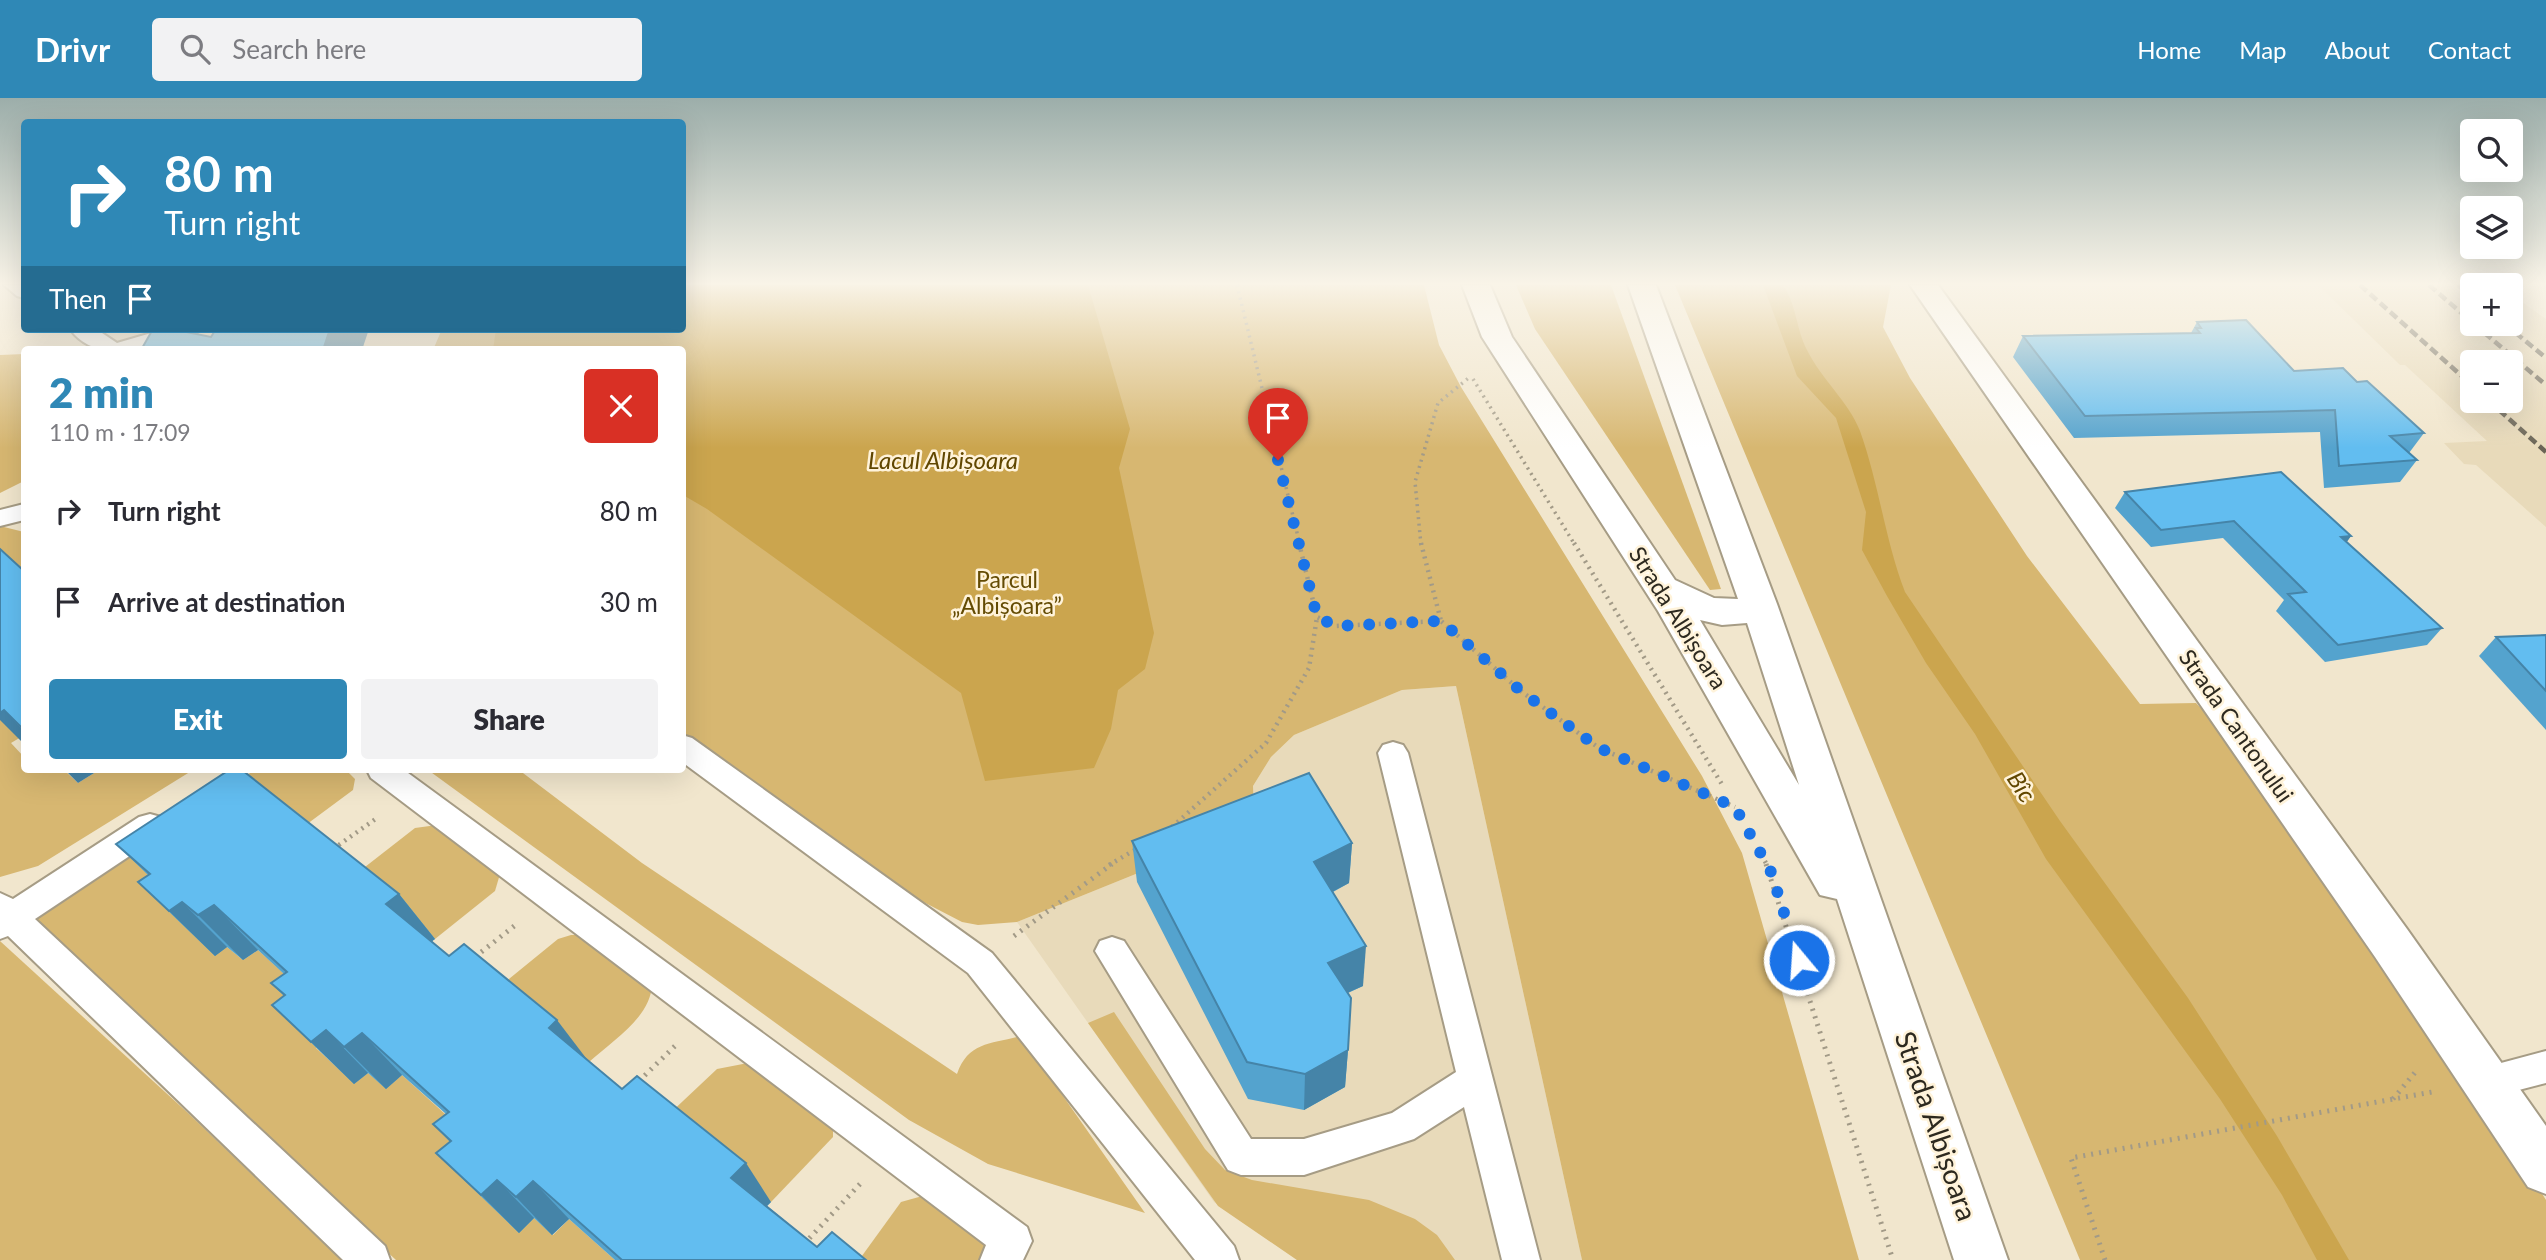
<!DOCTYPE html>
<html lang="en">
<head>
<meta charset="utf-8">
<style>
	:root { --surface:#fff; --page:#f2f2f3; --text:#2b2b33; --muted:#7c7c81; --accent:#2f88b6 }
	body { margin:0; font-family:Lato,sans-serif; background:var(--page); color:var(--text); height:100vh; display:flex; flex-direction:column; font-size:26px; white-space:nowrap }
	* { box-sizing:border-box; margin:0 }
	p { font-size:23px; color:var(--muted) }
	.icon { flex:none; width:38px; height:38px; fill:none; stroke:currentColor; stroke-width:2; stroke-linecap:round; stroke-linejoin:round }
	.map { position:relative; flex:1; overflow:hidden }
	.side { position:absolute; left:21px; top:248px; width:665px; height:427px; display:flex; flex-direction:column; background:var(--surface); border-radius:7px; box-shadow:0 7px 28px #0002 }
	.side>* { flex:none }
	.banner { position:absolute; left:21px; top:21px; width:665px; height:214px; border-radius:7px; box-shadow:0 7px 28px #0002; background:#2f88b6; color:#fff; overflow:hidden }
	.tools { position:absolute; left:2460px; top:21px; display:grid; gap:14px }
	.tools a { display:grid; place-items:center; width:63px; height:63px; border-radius:7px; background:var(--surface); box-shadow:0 7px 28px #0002; font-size:35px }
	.pin { position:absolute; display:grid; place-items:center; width:60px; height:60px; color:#fff; margin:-72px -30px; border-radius:50% 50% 50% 0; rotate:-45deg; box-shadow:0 0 7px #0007 }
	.pin .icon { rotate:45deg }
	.me { position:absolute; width:77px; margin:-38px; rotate:342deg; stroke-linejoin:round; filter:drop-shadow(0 0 5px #0008) }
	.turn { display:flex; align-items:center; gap:24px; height:147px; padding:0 28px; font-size:32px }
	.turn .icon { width:91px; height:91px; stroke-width:2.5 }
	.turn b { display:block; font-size:49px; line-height:60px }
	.then { display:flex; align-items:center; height:66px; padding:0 28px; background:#0003; gap:14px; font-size:26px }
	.round { display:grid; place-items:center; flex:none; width:74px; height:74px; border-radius:7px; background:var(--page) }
	.headline { display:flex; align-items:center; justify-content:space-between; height:119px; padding:0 28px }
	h1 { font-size:42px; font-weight:800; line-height:52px; color:var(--accent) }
	.action { display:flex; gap:14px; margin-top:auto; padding:14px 28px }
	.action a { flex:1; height:80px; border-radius:7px; background:var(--accent); color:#fff; font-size:28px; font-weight:800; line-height:80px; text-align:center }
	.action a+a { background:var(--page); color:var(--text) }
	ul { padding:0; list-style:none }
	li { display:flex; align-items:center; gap:21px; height:91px; padding:0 28px }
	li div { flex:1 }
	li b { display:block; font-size:26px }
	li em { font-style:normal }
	header { display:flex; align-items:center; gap:42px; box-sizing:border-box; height:98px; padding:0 35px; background:var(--accent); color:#fff }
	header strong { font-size:33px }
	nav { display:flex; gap:38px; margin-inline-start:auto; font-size:24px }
	.search { width:490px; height:63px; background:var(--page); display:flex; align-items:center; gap:18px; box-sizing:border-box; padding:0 24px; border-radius:7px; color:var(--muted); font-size:26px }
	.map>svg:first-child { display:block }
	.built { fill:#e8daba; fill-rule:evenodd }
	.green { fill:#d7b771 }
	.water { fill:#cba54e }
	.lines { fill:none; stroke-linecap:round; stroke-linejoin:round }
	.service-casing { stroke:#a69c85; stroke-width:4 }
	.minor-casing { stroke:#a69c85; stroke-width:4 }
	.primary-casing { stroke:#a69c85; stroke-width:4 }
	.path-far2 { stroke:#a29a87; stroke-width:3.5; stroke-dasharray:2 4.5; stroke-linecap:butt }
	.path-far1 { stroke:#a29a87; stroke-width:4.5; stroke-dasharray:2 5; stroke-linecap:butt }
	.path { stroke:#a29a87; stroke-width:5; stroke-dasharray:2 6; stroke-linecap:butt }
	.service { fill:#fff; fill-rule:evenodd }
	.minor { fill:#fff; fill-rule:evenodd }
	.primary { fill:#fff; fill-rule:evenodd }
	.rail { stroke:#6a6455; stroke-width:4.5; stroke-dasharray:9 4.5; stroke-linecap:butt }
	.wall { fill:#54a3ce }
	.shaded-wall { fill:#4584a8 }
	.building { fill:#62bdf0; stroke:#4584a8; stroke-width:2 }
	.route { stroke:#1a73e8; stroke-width:12; stroke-dasharray:0 21.6 }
	.labels { text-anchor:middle; stroke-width:5; stroke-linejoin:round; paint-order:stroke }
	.park-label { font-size:23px; fill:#644b03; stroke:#fff3da }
	.street-label { font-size:23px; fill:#2d291f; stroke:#fff3da }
	.water-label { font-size:24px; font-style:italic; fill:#614700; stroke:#fff3da }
	.near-street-label { font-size:28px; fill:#2d291f; stroke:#fff3da }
</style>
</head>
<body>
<header>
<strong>Drivr</strong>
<div class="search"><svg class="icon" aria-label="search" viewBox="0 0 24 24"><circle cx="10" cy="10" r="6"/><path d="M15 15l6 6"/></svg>Search here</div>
<nav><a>Home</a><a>Map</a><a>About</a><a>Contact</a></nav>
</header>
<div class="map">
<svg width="2546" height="1162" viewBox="0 0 2546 1162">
	<rect width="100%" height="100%" fill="#f1e6cd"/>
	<g class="built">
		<path d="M 2318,187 L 2500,187 L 2473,187 L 2473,226 L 2511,226 L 2511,196 L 2546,221 L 2546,429 L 2476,367 L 2464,366 L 2444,345 L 2487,343 L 2405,267 L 2400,267 ZM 2473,264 L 2511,264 L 2511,303 L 2473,303 Z"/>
		<polygon points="1456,588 1582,1162 1297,1162 1214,1104 1017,824 1158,767 1253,688 1271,659 1294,637 1402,592"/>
	</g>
	<g class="green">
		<polygon points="683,187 1424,187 1439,247 1461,289 1702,678 1742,755 1859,1162 1582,1162 1456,588 1402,592 1294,637 1271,659 1253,688 1254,720 1158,767 1017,824 978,827 962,824 854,768 683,635 682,252 433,252 442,231 682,231"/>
		<polygon points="1516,187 1611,187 1721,491 1710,492 1535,231"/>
		<polygon points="1675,187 1891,187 1883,229 1910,280 2027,458 2140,606 2196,605 2215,625 2516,1055 2546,1102 2546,1162 2080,1162"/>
		<polygon points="24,256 24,383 0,395 0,257"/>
		<polygon points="0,428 24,434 24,483 0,478"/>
		<polygon points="0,595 21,639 11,645 24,659 24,672 64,672 78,685 99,672 193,672 38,768 0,779"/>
		<polygon points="255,672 346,672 355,681 353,692 299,732 227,849 243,862 258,852 329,917 316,950 354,985 368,975 386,990 402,977 487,1054 534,1120 553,1137 569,1121 615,1162 396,1162 38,831 36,820 156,733"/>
		<path d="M 428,672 L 519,672 L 642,765 L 957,976 C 968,944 991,946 1021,938 L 1145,1115 L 988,1066 L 909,1022 Z"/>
		<polygon points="437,727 500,776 495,793 435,841 356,776 415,730"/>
		<path d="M 571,837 L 585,837 L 652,885 C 652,919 612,943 589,964 L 498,890 L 558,841 Z"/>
		<polygon points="0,843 188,1015 341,1162 0,1162"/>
		<polygon points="1114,914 1205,1051 1225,1072 1252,1082 1369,1102 1415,1121 1437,1137 1455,1162 1297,1162 1218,1108 1088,925"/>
		<polygon points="748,965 833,1022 833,1039 771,1104 666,1019 717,971"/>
		<polygon points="926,1097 986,1141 981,1162 859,1162 901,1104"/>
	</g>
	<g class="water">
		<polygon points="683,187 1088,187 1130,331 1119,370 1154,535 1145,571 1118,592 1111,631 1094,670 985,683 961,595 707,411 683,397 682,252 493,252 496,231 682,231"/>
		<path d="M 1763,187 L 1783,187 C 1797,208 1796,231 1807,252 C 1821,281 1849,304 1860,333 C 1879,386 1885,442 1905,494 L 2060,723 L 2188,900 L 2277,1038 L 2349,1162 L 2317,1162 L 2282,1097 L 2220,1001 L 2046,761 L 1975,636 L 1926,565 L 1887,498 L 1862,452 L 1866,414 L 1836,320 L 1797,278 Z"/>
	</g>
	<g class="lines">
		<defs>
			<g id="service">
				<polygon points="4,187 24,187 24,200 17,198"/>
				<path d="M 70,231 L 96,231 L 117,245 L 165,231 L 199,231 L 196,236 C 158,247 99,271 70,231 Z"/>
				<polygon points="24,406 24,422 0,428 0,412"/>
				<polygon points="682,637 692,640 992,855 1234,1148 1239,1162 1195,1162 968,875 682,664"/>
				<polygon points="1393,644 1403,647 1408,655 1540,1162 1502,1162 1464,1009 1414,1041 1304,1077 1241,1077 1228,1072 1095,853 1100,843 1112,839 1124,843 1251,1041 1304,1041 1392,1015 1456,974 1378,655 1383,647"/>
				<polygon points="367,672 404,672 1027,1129 1032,1143 1023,1162 980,1162 986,1147 371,680"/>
				<polygon points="150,716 161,719 165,728 161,737 35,821 385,1148 390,1162 343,1162 8,838 0,841 0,795 13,801 139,719"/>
				<polygon points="2546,953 2546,985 2488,1000 2475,996 2470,984 2475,972"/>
			</g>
			<polygon id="minor" points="1910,187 1938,187 2407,831 2546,1028 2546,1096 2528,1089 2375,859"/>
			<path id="primary" d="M 1462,187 L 1490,187 L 1512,239 L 1675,482 L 1714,500 L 1738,501 L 1628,187 L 1656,187 L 1777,506 L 2008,1162 L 1954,1162 L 1837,801 L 1820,797 L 1658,513 L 1482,239 ZM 1700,522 L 1722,527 L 1747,525 L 1799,687 Z"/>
		</defs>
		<use href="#service" class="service-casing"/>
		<use href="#minor" class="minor-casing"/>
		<use href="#primary" class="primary-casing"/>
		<g class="path-far2">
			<polyline points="1237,187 1300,447"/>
			<polyline points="1473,281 1575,447"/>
			<polyline points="1421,447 1415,384 1438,305 1471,278"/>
		</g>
		<g class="path-far1">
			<polyline points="1299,445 1317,519 1336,528 1441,523 1522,594 1599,650 1735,709"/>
			<polyline points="1421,445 1441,523"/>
			<polyline points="1574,445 1723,688"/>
			<polyline points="1172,729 1266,645 1309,570 1317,519"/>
			<polyline points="333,751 377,720"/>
			<polyline points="1758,751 1767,767"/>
			<polyline points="1109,767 1138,750"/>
		</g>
		<g class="path">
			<polyline points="1766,766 1893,1162"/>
			<polyline points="1014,838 1112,766"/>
			<polyline points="475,859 518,825"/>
			<polyline points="639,983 678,945"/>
			<polyline points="2393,1001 2417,972"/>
			<polyline points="804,1146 860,1086"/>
			<polyline points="2105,1162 2071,1060 2432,994"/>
		</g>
		<use href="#service" class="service"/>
		<use href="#minor" class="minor"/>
		<use href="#primary" class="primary"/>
		<g class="rail">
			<polyline points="2360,187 2473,288"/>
			<polyline points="2429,187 2473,225"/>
			<polyline points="2458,187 2473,199"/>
			<polyline points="2474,226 2546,287"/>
			<polyline points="2505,226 2546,260"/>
			<polyline points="2489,303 2546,354"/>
		</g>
	</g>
	<g class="wall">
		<polygon points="2197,224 2294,273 2357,284 2424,335 2409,355 2417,362 2400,384 2324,390 2320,334 2074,340 2013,259 2023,238 2191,235"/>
		<polygon points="2125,394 2351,438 2346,444 2442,530 2427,547 2325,564 2276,513 2284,502 2223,440 2151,449 2115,410"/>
		<polygon points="2546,537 2546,632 2479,558 2496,539"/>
		<polygon points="1132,743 1352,745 1349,785 1333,794 1363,888 1348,895 1348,952 1345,989 1304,1012 1248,1001 1137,784"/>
		<polygon points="116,746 399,796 435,841 432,843 449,858 587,961 622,991 771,1104 767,1108 817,1149 866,1162 615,1162 569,1121 552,1137 534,1120 519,1135 436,1055 450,1044 433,1026 446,1016 402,977 386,991 368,975 354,986 272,907 284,898 271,885 284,876 258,852 243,862 227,849 215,858 138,784 148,777"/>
	</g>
	<g class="shaded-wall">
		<polygon points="330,231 369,231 362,252 323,252"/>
		<polygon points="2351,438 2339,455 2341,439"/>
		<polygon points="4,612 24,633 24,646 0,622 0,615"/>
		<polygon points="65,672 99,672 78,685"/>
		<polygon points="1352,745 1349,785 1313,804 1314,764"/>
		<polygon points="399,796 435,841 423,850 386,806"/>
		<polygon points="182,804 227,849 215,858 169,813"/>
		<polygon points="214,807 258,852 243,862 198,817"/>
		<polygon points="1366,848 1363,888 1326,904 1328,865"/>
		<polygon points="557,922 589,964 549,930"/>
		<polygon points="326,932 368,975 354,986 311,944"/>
		<polygon points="362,935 402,977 386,991 344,949"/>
		<polygon points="1348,952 1345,989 1304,1012 1305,976"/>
		<polygon points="746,1065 771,1104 757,1118 731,1080"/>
		<polygon points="497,1082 534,1120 519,1135 481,1097"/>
		<polygon points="533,1083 569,1121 552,1137 516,1099"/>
	</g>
	<g class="building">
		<polygon points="2246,222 2294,273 2343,270 2357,284 2367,283 2424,335 2390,338 2417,362 2339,368 2335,312 2085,318 2023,238 2200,235 2196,230 2201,230 2197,224"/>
		<polygon points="153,231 171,231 211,239 216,231 330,231 323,252 141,252"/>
		<polygon points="2281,374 2351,438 2341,439 2442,530 2338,547 2288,496 2306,494 2234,423 2161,432 2125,394"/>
		<polygon points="0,451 24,473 24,632 4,612 0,615"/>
		<polygon points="2546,537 2546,593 2496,539"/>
		<polygon points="229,672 242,672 399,796 386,806 449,858 464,846 557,922 549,930 622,991 637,978 746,1065 731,1080 817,1149 832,1134 866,1162 622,1162 533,1083 516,1099 497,1082 481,1097 436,1055 451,1043 433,1026 449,1014 362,935 344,949 326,932 311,944 272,907 285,897 271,885 287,874 214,807 198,817 182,804 169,813 138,784 150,776 116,746"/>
		<polygon points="1309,675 1352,745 1314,764 1366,848 1328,865 1351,900 1348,952 1305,976 1247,964 1132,743"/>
	</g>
	<linearGradient id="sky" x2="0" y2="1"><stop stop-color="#9caeaa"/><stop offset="0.53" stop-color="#f9f4e8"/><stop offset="1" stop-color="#f9f4e8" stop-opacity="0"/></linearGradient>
	<rect width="2546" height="350" fill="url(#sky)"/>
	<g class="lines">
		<polyline class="route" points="1278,362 1317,519 1336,528 1441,523 1522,594 1599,650 1735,709 1771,774 1799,862"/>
	</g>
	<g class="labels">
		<g class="park-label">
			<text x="1007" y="490">Parcul<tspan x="1007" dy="26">„Albișoara”</tspan></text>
		</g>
		<g class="street-label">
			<text transform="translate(1678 520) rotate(58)" y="8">Strada Albișoara</text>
			<text transform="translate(2236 628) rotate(55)" y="8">Strada Cantonului</text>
		</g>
		<g class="water-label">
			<text x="943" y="371">Lacul Albișoara</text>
			<text transform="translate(2021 689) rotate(57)" y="8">Bîc</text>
		</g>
		<g class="near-street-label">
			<text transform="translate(1936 1028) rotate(71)" y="10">Strada Albișoara</text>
		</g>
	</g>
</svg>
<div class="tools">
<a><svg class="icon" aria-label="search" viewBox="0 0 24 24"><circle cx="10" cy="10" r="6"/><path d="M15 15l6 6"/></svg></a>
<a><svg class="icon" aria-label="layers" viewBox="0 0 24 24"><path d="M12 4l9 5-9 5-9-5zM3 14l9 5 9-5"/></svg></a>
<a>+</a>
<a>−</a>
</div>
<div class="pin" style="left:1278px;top:362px;background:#d93025"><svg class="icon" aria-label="arrive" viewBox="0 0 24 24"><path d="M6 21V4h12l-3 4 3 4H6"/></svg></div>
<svg class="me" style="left:1799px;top:862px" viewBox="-20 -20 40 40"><circle r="17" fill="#1a73e8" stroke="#fff" stroke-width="3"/><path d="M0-11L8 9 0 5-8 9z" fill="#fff"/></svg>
<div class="banner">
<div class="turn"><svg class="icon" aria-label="right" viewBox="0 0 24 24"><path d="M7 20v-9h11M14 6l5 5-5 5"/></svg><div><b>80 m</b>Turn right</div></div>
<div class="then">Then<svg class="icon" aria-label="arrive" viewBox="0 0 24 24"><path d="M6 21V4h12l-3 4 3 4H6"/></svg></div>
</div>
<section class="side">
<div class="headline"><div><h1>2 min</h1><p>110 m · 17:09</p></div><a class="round" style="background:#d93025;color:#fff"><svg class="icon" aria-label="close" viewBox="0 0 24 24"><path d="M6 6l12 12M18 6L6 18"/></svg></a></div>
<ul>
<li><svg class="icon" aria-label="right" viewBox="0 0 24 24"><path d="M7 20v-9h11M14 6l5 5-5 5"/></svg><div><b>Turn right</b></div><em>80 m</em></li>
<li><svg class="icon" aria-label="arrive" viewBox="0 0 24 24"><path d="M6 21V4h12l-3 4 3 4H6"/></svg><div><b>Arrive at destination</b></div><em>30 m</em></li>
</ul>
<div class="action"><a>Exit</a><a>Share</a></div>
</section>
</div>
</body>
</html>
